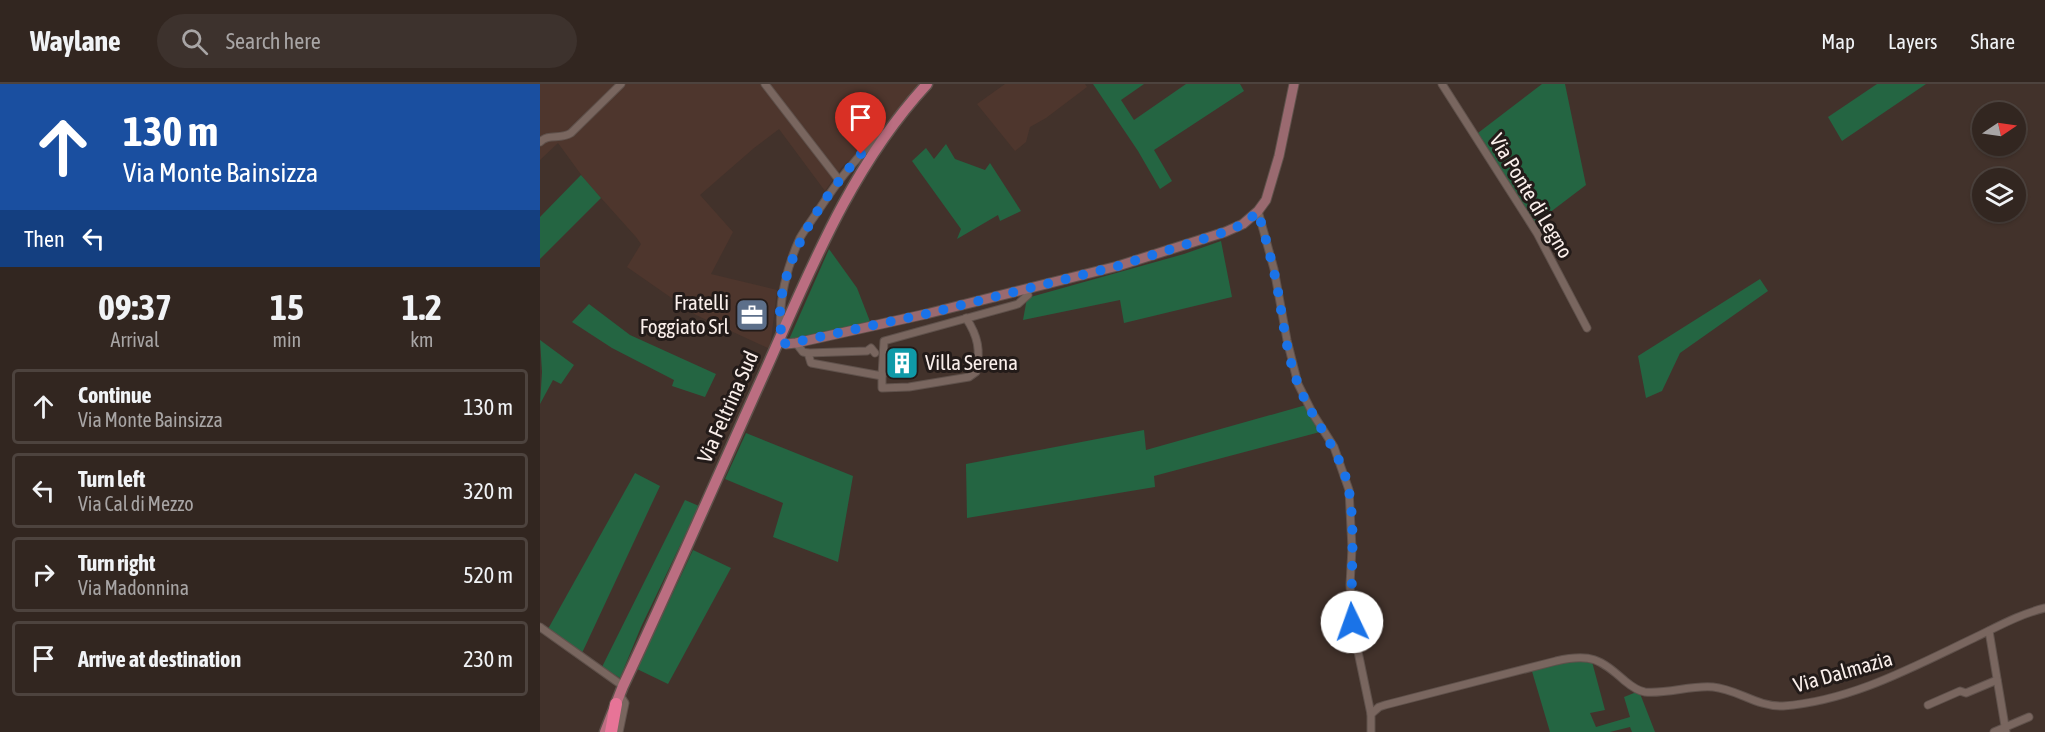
<!DOCTYPE html>
<html lang="en">
<head>
<meta charset="utf-8">
<style>
	:root { --surface:#322620; --page:#3d322d; --text:#f1f3f6; --muted:#a8a5a5; --line:#4d433e }
	body { margin:0; font-family:"Asap Condensed",sans-serif; background:var(--page); color:var(--text); height:100vh; display:flex; flex-direction:column; font-size:22px; white-space:nowrap }
	* { box-sizing:border-box; margin:0 }
	p { font-size:20px; color:var(--muted) }
	.icon { flex:none; width:33px; height:33px; fill:none; stroke:currentColor; stroke-width:2; stroke-linecap:round; stroke-linejoin:round }
	.map { position:relative; flex:1; overflow:hidden }
	.side { display:flex; flex-direction:column; background:var(--surface); width:540px }
	.side>* { flex:none }
	.hud { background:#1a4fa0; color:#fff; overflow:hidden }
	.needle { width:39px; rotate:77deg }
	.buttons { position:absolute; left:1432px; top:18px; display:grid; gap:12px }
	.buttons a { display:grid; place-items:center; width:54px; height:54px; border-radius:50%; background:var(--surface); box-shadow:0 2px 4px #0004,0 0 0 2px var(--line); font-size:30px }
	.pin { position:absolute; display:grid; place-items:center; width:51px; height:51px; color:#fff; margin:-62px -26px; border-radius:50% 50% 50% 0; rotate:-45deg; box-shadow:0 0 6px #0007 }
	.pin .icon { rotate:45deg }
	.me { position:absolute; width:66px; margin:-33px; rotate:357deg; stroke-linejoin:round; filter:drop-shadow(0 0 4px #0008) }
	.turn { display:flex; align-items:center; gap:21px; height:126px; padding:0 24px; font-size:27px }
	.turn .icon { width:78px; height:78px; stroke-width:2.5 }
	.turn b { display:block; font-size:42px; line-height:51px }
	.then { display:flex; align-items:center; height:57px; padding:0 24px; background:#0003; gap:12px; font-size:22px }
	.eta { display:flex; justify-content:space-evenly; align-items:center; height:102px; text-align:center }
	.eta b { font-size:36px; font-weight:700; line-height:42px }
	ul { padding:0; list-style:none }
	li { display:flex; align-items:center; gap:18px; height:75px; margin:0 12px 9px; padding:0 12px; border:3px solid var(--line); border-radius:6px }
	li div { flex:1 }
	li b { display:block; font-size:22px }
	li em { font-style:normal }
	header { display:flex; align-items:center; gap:36px; box-sizing:border-box; height:84px; padding:0 30px; background:var(--surface); border-bottom:2px solid var(--line) }
	header strong { font-size:28px }
	nav { display:flex; gap:33px; margin-inline-start:auto; font-size:21px }
	.search { width:420px; height:54px; background:var(--page); display:flex; align-items:center; gap:15px; box-sizing:border-box; padding:0 21px; border-radius:33px; color:var(--muted); font-size:22px }
	main { display:flex; flex:1; min-height:0 }
	.map>svg:first-child { display:block }
	.built { fill:#4e362d }
	.grass { fill:#246542 }
	.lines { fill:none; stroke-linecap:round; stroke-linejoin:round }
	.street-casing { stroke:#5f514b; stroke-width:9 }
	.secondary-casing { stroke:#5f514b; stroke-width:11 }
	.primary-casing { stroke:#5f514b; stroke-width:13 }
	.highway-casing { stroke:#5f514b; stroke-width:14 }
	.street { stroke:#79665f; stroke-width:7 }
	.secondary { stroke:#9a6a70; stroke-width:9 }
	.primary { stroke:#bb6e81; stroke-width:10 }
	.highway { stroke:#e77497; stroke-width:12 }
	.route { stroke:#1a73e8; stroke-width:10; stroke-dasharray:0 18 }
	.labels { text-anchor:middle; stroke-width:6; stroke-linejoin:round; paint-order:stroke }
	.street-label { font-size:21px; fill:#faefeb; stroke:#231b19 }
	.poi-label { font-size:21px; fill:#faefeb; stroke:#231b19; text-anchor:end }
</style>
</head>
<body>
<header>
<strong>Waylane</strong>
<div class="search"><svg class="icon" aria-label="search" viewBox="0 0 24 24"><circle cx="10" cy="10" r="6"/><path d="M15 15l6 6"/></svg>Search here</div>
<nav><a>Map</a><a>Layers</a><a>Share</a></nav>
</header>
<main>
<section class="side">
<div class="hud">
<div class="turn"><svg class="icon" aria-label="ahead" viewBox="0 0 24 24"><path d="M12 20V5M6 11l6-6 6 6"/></svg><div><b>130 m</b>Via Monte Bainsizza</div></div>
<div class="then">Then<svg class="icon" aria-label="left" viewBox="0 0 24 24"><path d="M17 20v-9H6M10 6l-5 5 5 5"/></svg></div>
</div>
<div class="eta">
<div><b>09:37</b><p>Arrival</p></div>
<div><b>15</b><p>min</p></div>
<div><b>1.2</b><p>km</p></div>
</div>
<ul>
<li><svg class="icon" aria-label="ahead" viewBox="0 0 24 24"><path d="M12 20V5M6 11l6-6 6 6"/></svg><div><b>Continue</b><p>Via Monte Bainsizza</p></div><em>130 m</em></li>
<li><svg class="icon" aria-label="left" viewBox="0 0 24 24"><path d="M17 20v-9H6M10 6l-5 5 5 5"/></svg><div><b>Turn left</b><p>Via Cal di Mezzo</p></div><em>320 m</em></li>
<li><svg class="icon" aria-label="right" viewBox="0 0 24 24"><path d="M7 20v-9h11M14 6l5 5-5 5"/></svg><div><b>Turn right</b><p>Via Madonnina</p></div><em>520 m</em></li>
<li><svg class="icon" aria-label="arrive" viewBox="0 0 24 24"><path d="M6 21V4h12l-3 4 3 4H6"/></svg><div><b>Arrive at destination</b></div><em>230 m</em></li>
</ul>
</section>
<div class="map">
<svg width="1505" height="648" viewBox="0 0 1505 648">
	<rect width="100%" height="100%" fill="#42322b"/>
	<g class="built">
		<polygon points="0,0 379,0 339,49 302,83 285,107 239,45 214,64 160,111 193,148 171,190 237,206 230,265 156,231 87,183 101,160 96,153 45,96 18,59 0,76"/>
		<polygon points="465,0 545,0 547,3 506,34 490,43 486,58 475,67 437,20"/>
	</g>
	<g class="grass">
		<polygon points="553,0 604,0 581,16 594,36 646,0 700,0 704,7 614,66 632,97 620,105 598,67"/>
		<polygon points="1002,0 1025,0 1046,101 992,142 934,52"/>
		<polygon points="1337,0 1386,0 1302,57 1288,33"/>
		<polygon points="406,60 415,75 445,86 450,79 481,127 460,137 458,131 417,155 421,145 372,77 386,64 394,75"/>
		<polygon points="41,91 61,114 0,175 0,133"/>
		<polygon points="681,157 692,213 584,239 580,216 483,236 487,214 644,170"/>
		<polygon points="289,165 317,204 331,240 247,260"/>
		<polygon points="1220,195 1228,207 1140,269 1122,307 1106,314 1098,272"/>
		<polygon points="49,220 90,251 176,290 165,313 132,302 134,296 72,264 32,238"/>
		<polygon points="0,256 34,281 21,300 13,296 0,320 2,288"/>
		<polygon points="766,321 780,348 614,392 615,403 427,434 426,380 604,346 606,366"/>
		<polygon points="206,349 313,392 298,478 233,453 243,419 185,395"/>
		<polygon points="95,389 120,402 42,569 8,545"/>
		<polygon points="145,416 159,422 101,543 80,594 62,583"/>
		<polygon points="153,466 191,484 128,600 97,585"/>
		<polygon points="1051,574 1065,626 1050,629 1056,643 1090,633 1084,613 1099,607 1115,648 1092,648 1090,643 1070,648 1010,648 991,584"/>
	</g>
	<g class="lines">
		<defs>
			<g id="street">
				<polyline points="225,0 299,96"/>
				<polyline points="902,0 997,149 1047,244"/>
				<path d="M 0,58 C 9,49 20,56 31,49 L 81,0"/>
				<polyline points="718,127 734,185 747,256 758,300 773,330 794,363 809,406 812,464 810,501 812,539 831,630"/>
				<path d="M 241,248 C 238,218 247,182 260,154 C 265,145 272,136 278,127 C 297,98 317,71 343,49"/>
				<polyline points="256,259 263,268 268,269 271,279 342,292 344,257 478,220 488,211"/>
				<polyline points="268,269 327,267 331,264 335,269"/>
				<path d="M 342,292 L 342,304 L 369,303 L 429,293 L 436,288 C 441,267 438,252 426,234"/>
				<polyline points="0,543 83,602"/>
				<polyline points="1449,547 1466,648"/>
				<polyline points="1388,621 1420,607 1426,609 1457,596"/>
				<polyline points="79,648 85,619 80,611"/>
				<path d="M 831,648 L 831,630 L 839,623 L 845,621 L 1016,577 C 1051,569 1060,575 1085,597 C 1091,602 1098,607 1105,608 C 1128,610 1151,601 1173,603 C 1197,605 1217,623 1243,622 C 1311,617 1373,583 1434,554 C 1457,543 1480,530 1505,524"/>
				<polyline points="1454,648 1489,633"/>
			</g>
			<polyline id="secondary" points="239,256 246,260 256,259 386,230 578,182 685,148 703,140 718,127 726,116 739,72 754,0"/>
			<path id="primary" d="M 65,648 L 83,602 C 133,496 179,389 227,283 C 271,184 312,81 387,0"/>
			<polyline id="highway" points="71,648 76,620"/>
		</defs>
		<use href="#street" class="street-casing"/>
		<use href="#secondary" class="secondary-casing"/>
		<use href="#primary" class="primary-casing"/>
		<use href="#highway" class="highway-casing"/>
		<use href="#street" class="street"/>
		<use href="#secondary" class="secondary"/>
		<use href="#primary" class="primary"/>
		<use href="#highway" class="highway"/>
	</g>
	<g class="lines">
		<path class="route" d="M 321,70 C 287,110 255,153 243,206 C 241,213 240,221 240,229 C 239,238 243,248 239,256 L 246,260 L 386,230 L 578,182 L 685,148 L 703,140 L 718,128 C 725,152 732,177 737,202 C 743,234 746,270 758,300 C 772,337 802,367 809,407 C 816,448 810,496 812,538"/>
	</g>
	<defs>
		<symbol id="office-square" viewBox="-11 -11 22 22"><rect x="-9" y="-9" width="18" height="18" rx="4" fill="#5c6f8a" stroke="#231b19"/><path d="M-6-3h4V-5.5h4V-3h4V5H-6ZM-1-4.5V-3h2v-1.5ZM-6 0V1H6V0Z" fill="#fff"/></symbol>
		<symbol id="building-square" viewBox="-11 -11 22 22"><rect x="-9" y="-9" width="18" height="18" rx="4" fill="#0f9aa8" stroke="#231b19"/><path d="M-4-6H4V6H1V3H-1V6H-4ZM-2.5-4.3h1.7v1.8h-1.7ZM.8-4.3h1.7v1.8H.8ZM-2.5-1h1.7V.8h-1.7ZM.8-1h1.7V.8H.8Z" fill="#fff"/></symbol>
	</defs>
	<g fill-rule="evenodd">
		<use href="#office-square" x="193" y="212" width="38" height="38"/>
		<use href="#building-square" x="343" y="260" width="38" height="38"/>
	</g>
	<g class="labels">
		<g class="street-label">
			<text transform="translate(991 112) rotate(59)" y="7">Via Ponte di Legno</text>
			<text transform="translate(188 323) rotate(-66)" y="7">Via Feltrina Sud</text>
			<text transform="translate(1303 588) rotate(-16)" y="7">Via Dalmazia</text>
		</g>
		<g class="poi-label">
			<text x="189" y="226">Fratelli<tspan x="189" dy="24">Foggiato Srl</tspan></text>
			<text x="385" y="286" text-anchor="start">Villa Serena</text>
		</g>
	</g>
</svg>
<div class="buttons">
<a><svg class="needle" viewBox="-14 -14 28 28"><path d="M0-13l5 13h-10z" fill="#e53935"/><path d="M0 13l5-13h-10z" fill="#a8a5a5"/></svg></a>
<a><svg class="icon" aria-label="layers" viewBox="0 0 24 24"><path d="M12 4l9 5-9 5-9-5zM3 14l9 5 9-5"/></svg></a>
</div>
<div class="pin" style="left:321px;top:70px;background:#d93025"><svg class="icon" aria-label="arrive" viewBox="0 0 24 24"><path d="M6 21V4h12l-3 4 3 4H6"/></svg></div>
<svg class="me" style="left:812px;top:538px" viewBox="-20 -20 40 40"><circle r="19" fill="#fff"/><path d="M0-13L10 11 0 6-10 11z" fill="#1a73e8"/></svg>
</div>
</main>
</body>
</html>
